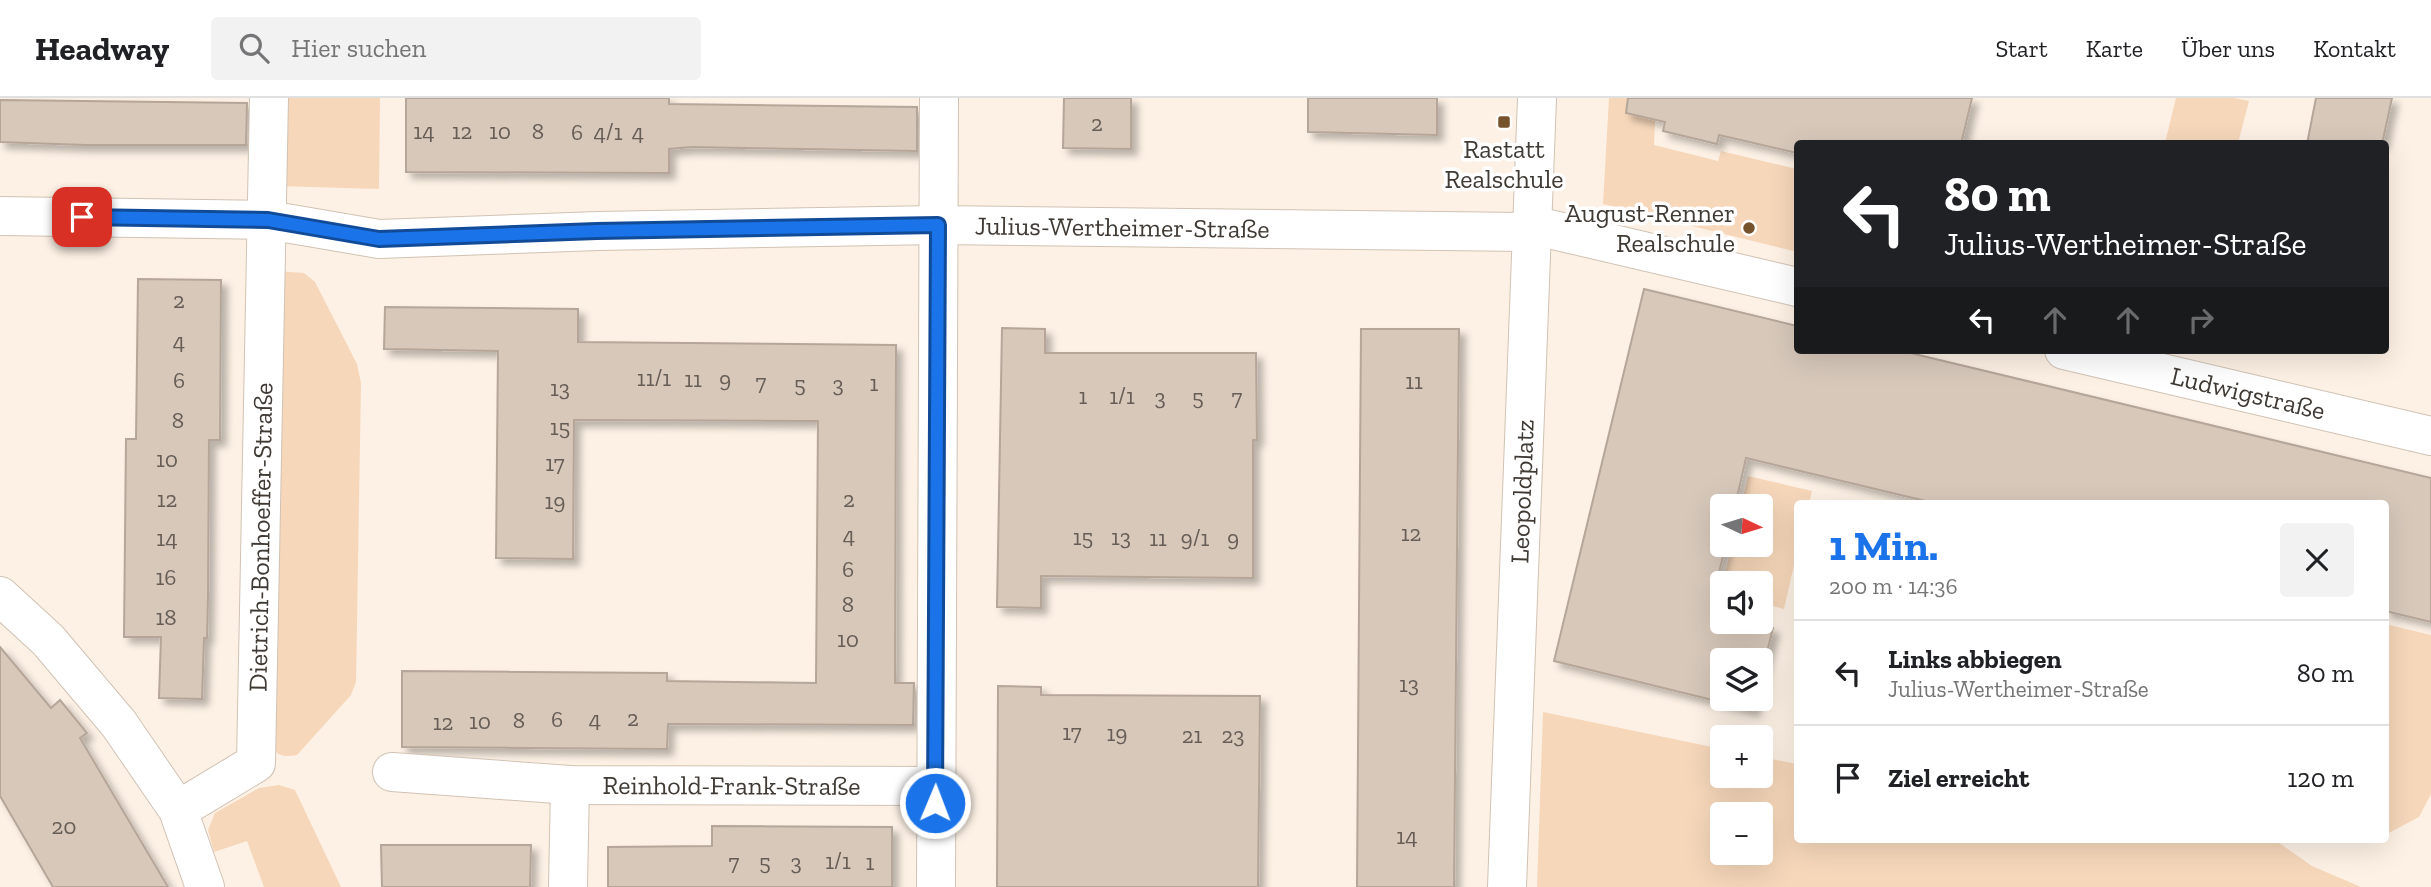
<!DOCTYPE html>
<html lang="de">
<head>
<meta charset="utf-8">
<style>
	:root { --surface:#fff; --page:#f2f2f2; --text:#202124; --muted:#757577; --line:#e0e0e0; --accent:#1a73e8 }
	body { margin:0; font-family:"Zilla Slab",serif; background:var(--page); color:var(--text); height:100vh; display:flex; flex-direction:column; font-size:26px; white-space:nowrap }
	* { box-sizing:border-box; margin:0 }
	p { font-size:23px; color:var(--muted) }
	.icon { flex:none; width:38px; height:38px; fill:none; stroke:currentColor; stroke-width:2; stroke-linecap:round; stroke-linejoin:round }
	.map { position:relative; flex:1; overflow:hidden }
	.sheet { position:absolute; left:1794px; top:402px; width:595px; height:343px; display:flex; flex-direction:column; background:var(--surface); border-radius:7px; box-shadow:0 7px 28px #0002 }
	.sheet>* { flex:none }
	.hud { position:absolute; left:1794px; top:42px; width:595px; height:214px; border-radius:7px; box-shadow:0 7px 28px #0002; background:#202124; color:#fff; overflow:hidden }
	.needle { width:46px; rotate:94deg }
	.tools { position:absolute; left:1710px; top:396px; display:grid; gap:14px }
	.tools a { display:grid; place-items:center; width:63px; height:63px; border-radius:7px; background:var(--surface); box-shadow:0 7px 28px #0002; font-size:35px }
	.pin { position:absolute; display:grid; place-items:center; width:60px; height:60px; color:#fff; margin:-30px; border-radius:14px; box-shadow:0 4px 10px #0006 }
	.me { position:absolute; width:77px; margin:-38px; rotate:1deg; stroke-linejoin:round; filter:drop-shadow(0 0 5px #0008) }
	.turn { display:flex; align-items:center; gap:24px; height:147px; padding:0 35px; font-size:32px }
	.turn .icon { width:91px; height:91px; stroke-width:2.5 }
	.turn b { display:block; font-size:49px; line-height:60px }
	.lanes { display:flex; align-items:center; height:66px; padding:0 35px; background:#0003; justify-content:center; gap:35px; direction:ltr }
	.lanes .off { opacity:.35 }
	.round { display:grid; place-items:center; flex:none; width:74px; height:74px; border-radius:7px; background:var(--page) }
	.head { display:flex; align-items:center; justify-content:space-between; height:119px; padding:0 35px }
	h1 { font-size:42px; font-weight:700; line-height:52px; color:var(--accent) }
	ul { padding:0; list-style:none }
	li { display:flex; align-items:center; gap:21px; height:105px; padding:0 35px; border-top:2px solid var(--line) }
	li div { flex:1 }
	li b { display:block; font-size:26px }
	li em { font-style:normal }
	header { display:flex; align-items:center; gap:42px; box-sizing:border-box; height:98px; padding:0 35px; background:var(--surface); border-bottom:2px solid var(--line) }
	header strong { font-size:33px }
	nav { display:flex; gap:38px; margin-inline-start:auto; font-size:24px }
	.search { width:490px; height:63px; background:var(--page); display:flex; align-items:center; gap:18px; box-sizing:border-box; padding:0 24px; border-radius:7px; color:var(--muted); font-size:26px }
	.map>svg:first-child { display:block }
	.green { fill:#f6d7ba; fill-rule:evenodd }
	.building { fill:#d7c8ba; stroke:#b5a699; stroke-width:2; filter:url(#shadow) }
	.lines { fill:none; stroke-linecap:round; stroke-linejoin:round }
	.minor-casing { stroke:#d1c2b4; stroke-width:40 }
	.minor { stroke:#fff; stroke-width:38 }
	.route-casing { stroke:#114b97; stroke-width:18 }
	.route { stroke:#1a73e8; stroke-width:12 }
	.poi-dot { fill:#77532d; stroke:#fff; stroke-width:2.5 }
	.labels { text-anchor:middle; stroke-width:7; stroke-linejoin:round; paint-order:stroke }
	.number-label { font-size:23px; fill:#665e56 }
	.poi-label { font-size:26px; fill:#403a35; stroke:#fff }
	.street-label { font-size:26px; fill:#403a35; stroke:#fff }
</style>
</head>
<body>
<header>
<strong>Headway</strong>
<div class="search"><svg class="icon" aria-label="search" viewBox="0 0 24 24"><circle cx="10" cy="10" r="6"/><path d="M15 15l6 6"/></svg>Hier suchen</div>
<nav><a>Start</a><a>Karte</a><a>Über uns</a><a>Kontakt</a></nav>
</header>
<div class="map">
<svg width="2431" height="789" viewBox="0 0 2431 789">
	<defs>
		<filter id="shadow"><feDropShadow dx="6" dy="6" stdDeviation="3.5" flood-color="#0004"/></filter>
	</defs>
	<rect width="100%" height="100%" fill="#fdf1e5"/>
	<g class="green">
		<polygon points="278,0 380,0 379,91 276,88"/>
		<polygon points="1609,0 1656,0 1654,47 1718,63 1721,53 1797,71 1797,154 1603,106"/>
		<polygon points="2176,0 2234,0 2249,3 2238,45 2165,45"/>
		<path d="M 276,173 L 304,175 L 315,184 L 357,266 L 361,285 L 356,584 L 351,597 L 297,657 C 285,659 278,659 272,648 Z"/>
		<polygon points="1748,378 1812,393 1809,406 1797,406 1797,454 1784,511 1761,505 1760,485 1723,485 1732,446 1760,446 1760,408 1741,408"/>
		<polygon points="2385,526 2431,537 2431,696 2419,719 2385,737"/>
		<path d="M 1543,614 L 1722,651 L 1722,677 L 1760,677 L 1761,659 L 1797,666 L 1797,742 L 2275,742 L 2312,768 L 2361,789 L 1537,789 ZM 1722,716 L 1760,716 L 1760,754 L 1722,754 Z"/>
		<polygon points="279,687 295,692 341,789 264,789 247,743 214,754 208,732 215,715 259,690"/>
	</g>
	<g class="building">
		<polygon points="406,0 669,0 669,6 917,9 917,53 692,49 669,51 669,75 406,74"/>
		<polygon points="1064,0 1131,0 1131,51 1063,50"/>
		<polygon points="1308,0 1437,0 1437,37 1308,34"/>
		<polygon points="1628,0 1972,0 1961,46 1797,46 1797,55 1719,37 1717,46 1663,33 1665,24 1626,15"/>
		<polygon points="2316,0 2392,0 2382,46 2307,46"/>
		<polygon points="0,2 247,5 246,47 85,47 0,44"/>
		<polygon points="138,181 221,182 220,342 209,342 208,498 207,540 204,540 202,601 159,600 161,539 124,539 126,341 136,341"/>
		<polygon points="1644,191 1797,228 1797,252 1898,252 2431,380 2431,524 2385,513 2385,406 1938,406 1746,360 1735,408 1722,408 1722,446 1726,446 1713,499 1721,501 1719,517 1722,518 1722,523 1745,523 1773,530 1760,582 1760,562 1722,562 1722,600 1756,600 1753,612 1554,563"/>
		<polygon points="385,209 578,211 578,244 896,247 895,585 914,585 913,627 668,626 667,651 402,649 402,573 667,575 667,583 816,585 818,323 574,322 573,461 496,460 498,253 384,251"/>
		<polygon points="1002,230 1045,231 1045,255 1256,255 1257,342 1253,342 1253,480 1041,478 1041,510 997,509"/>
		<polygon points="1361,231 1459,231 1454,789 1357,789"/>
		<polygon points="0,549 51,610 60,602 87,635 80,640 168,789 53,789 0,698"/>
		<polygon points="998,588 1041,589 1041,597 1260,598 1258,789 997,789"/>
		<polygon points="712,728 892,729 892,789 608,789 608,749 712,748"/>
		<polygon points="381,747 531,747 530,789 382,789"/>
	</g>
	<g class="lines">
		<defs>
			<g id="minor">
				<path id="s1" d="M 0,118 L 268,122 L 379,141 L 598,133 L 938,127 L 1531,134"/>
				<polyline points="1532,127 1797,189"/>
				<path id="s2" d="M 2064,252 L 2431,338"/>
				<polyline points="0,498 48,542 119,626 178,712 205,789"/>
				<path id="s3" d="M 392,674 L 570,687 L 935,688"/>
				<path id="s4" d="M 178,712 L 256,665 L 269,0"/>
				<polyline points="568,789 570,687"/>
				<polyline points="936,789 939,0"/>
				<path id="s5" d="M 1507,789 L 1537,0"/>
			</g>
		</defs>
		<use href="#minor" class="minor-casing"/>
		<use href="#minor" class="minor"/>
	</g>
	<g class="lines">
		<defs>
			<polyline id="route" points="82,119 268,122 379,141 597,133 938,127 935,705"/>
		</defs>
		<use href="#route" class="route-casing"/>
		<use href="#route" class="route"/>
	</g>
	<g class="poi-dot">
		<rect x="1497" y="17" width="14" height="14" rx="3.5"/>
		<circle cx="1749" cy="130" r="7"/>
	</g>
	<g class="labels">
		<g class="number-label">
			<text x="1097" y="33">2</text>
			<text x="424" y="41">14</text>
			<text x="462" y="41">12</text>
			<text x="500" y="41">10</text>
			<text x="538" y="41">8</text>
			<text x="577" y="42">6</text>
			<text x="608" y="42">4/1</text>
			<text x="638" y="42">4</text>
			<text x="179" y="210">2</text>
			<text x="179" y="251">4</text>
			<text x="654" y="288">11/1</text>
			<text x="693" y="289">11</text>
			<text x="725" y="289">9</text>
			<text x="179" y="290">6</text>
			<text x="1414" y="291">11</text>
			<text x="761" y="292">7</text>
			<text x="874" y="293">1</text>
			<text x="800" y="294">5</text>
			<text x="838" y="294">3</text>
			<text x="560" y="298">13</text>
			<text x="1083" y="306">1</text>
			<text x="1122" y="306">1/1</text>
			<text x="1160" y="307">3</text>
			<text x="1198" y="307">5</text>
			<text x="1237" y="307">7</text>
			<text x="178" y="330">8</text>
			<text x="560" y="337">15</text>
			<text x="167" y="369">10</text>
			<text x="555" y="373">17</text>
			<text x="167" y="409">12</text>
			<text x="849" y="409">2</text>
			<text x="555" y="411">19</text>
			<text x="1411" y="443">12</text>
			<text x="849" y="445">4</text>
			<text x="1083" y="447">15</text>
			<text x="1121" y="447">13</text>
			<text x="167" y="448">14</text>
			<text x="1158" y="448">11</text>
			<text x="1195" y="448">9/1</text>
			<text x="1233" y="448">9</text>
			<text x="848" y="479">6</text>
			<text x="166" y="487">16</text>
			<text x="848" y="514">8</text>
			<text x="166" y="527">18</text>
			<text x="848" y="549">10</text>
			<text x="1409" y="594">13</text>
			<text x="633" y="628">2</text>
			<text x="557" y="629">6</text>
			<text x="595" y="629">4</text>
			<text x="519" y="630">8</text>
			<text x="480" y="631">10</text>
			<text x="443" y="632">12</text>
			<text x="1072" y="642">17</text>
			<text x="1117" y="643">19</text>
			<text x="1192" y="645">21</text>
			<text x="1233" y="645">23</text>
			<text x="64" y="736">20</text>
			<text x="1407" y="746">14</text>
			<text x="838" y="771">1/1</text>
			<text x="734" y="772">7</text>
			<text x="765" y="772">5</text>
			<text x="796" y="772">3</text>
			<text x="870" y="772">1</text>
		</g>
		<g class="poi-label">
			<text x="1504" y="60">Rastatt<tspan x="1504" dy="30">Realschule</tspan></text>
			<text x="1735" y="124" text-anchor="end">August-Renner<tspan x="1735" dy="30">Realschule</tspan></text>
		</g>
		<g class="street-label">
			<text dy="9" stroke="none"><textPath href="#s1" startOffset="1124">Julius-Wertheimer-Straße</textPath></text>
			<text dy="9" stroke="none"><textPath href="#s2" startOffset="189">Ludwigstraße</textPath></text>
			<text dy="9" stroke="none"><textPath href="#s5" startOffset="396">Leopoldplatz</textPath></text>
			<text dy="9" stroke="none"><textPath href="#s4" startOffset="317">Dietrich-Bonhoeffer-Straße</textPath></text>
			<text dy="9" stroke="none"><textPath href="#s3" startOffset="340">Reinhold-Frank-Straße</textPath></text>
		</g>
	</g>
</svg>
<div class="tools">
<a><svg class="needle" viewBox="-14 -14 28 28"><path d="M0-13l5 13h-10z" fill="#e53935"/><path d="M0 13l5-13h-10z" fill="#757577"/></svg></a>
<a><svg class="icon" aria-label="sound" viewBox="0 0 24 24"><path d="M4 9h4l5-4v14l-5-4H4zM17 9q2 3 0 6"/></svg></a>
<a><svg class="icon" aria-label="layers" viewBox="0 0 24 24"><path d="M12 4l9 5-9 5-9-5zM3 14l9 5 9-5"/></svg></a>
<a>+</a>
<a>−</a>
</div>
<div class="pin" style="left:82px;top:119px;background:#d93025"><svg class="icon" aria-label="arrive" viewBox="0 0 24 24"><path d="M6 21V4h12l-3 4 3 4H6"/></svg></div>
<svg class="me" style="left:935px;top:705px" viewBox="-20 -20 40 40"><circle r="17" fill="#1a73e8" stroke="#fff" stroke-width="3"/><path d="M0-11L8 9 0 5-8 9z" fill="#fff"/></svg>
<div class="hud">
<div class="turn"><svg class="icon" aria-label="left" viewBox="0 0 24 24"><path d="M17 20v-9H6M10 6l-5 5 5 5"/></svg><div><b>80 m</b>Julius-Wertheimer-Straße</div></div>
<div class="lanes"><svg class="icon" aria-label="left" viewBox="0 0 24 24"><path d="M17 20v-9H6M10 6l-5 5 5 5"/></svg><svg class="icon off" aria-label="ahead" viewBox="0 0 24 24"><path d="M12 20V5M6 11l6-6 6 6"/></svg><svg class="icon off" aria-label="ahead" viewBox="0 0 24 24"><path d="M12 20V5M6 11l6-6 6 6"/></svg><svg class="icon off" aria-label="right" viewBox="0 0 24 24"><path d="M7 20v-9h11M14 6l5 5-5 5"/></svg></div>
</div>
<section class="sheet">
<div class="head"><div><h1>1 Min.</h1><p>200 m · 14:36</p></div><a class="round"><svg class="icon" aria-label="close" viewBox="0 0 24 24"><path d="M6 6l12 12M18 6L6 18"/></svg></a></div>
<ul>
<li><svg class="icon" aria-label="left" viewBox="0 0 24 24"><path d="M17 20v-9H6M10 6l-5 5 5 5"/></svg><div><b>Links abbiegen</b><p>Julius-Wertheimer-Straße</p></div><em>80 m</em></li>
<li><svg class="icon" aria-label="arrive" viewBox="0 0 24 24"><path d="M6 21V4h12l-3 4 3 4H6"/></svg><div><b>Ziel erreicht</b></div><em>120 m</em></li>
</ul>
</section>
</div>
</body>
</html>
